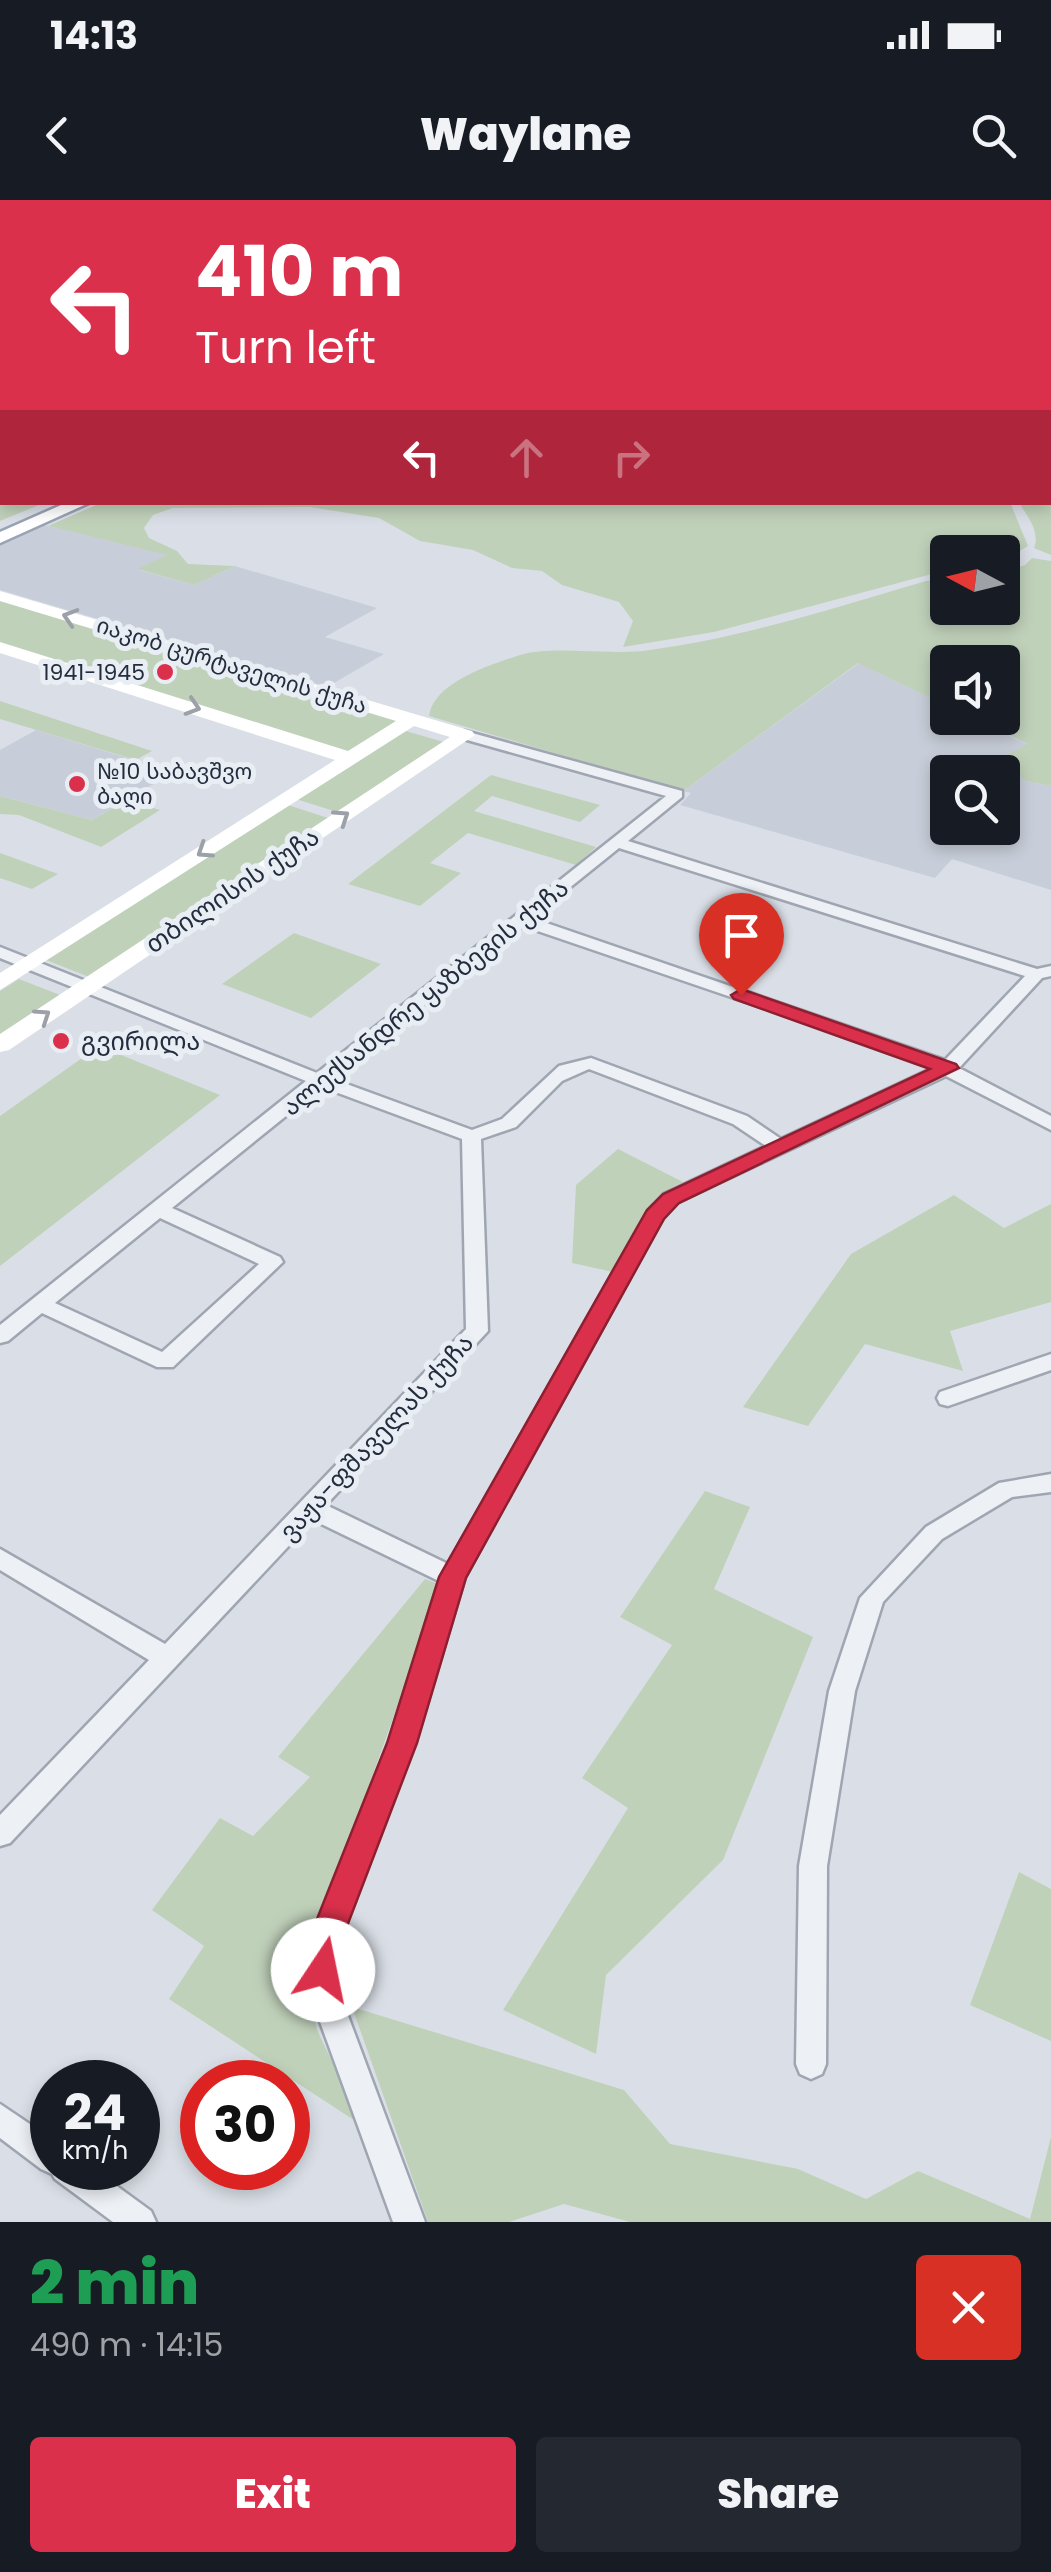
<!DOCTYPE html>
<html lang="en">
<head>
<meta charset="utf-8">
<style>
	:root { --surface:#171b24; --page:#242831; --text:#f1f3f6; --muted:#9ea1a6; --accent:#db304b }
	body { margin:0; font-family:Poppins,"Noto Sans Georgian",sans-serif; background:var(--page); color:var(--text); height:100vh; display:flex; flex-direction:column; font-size:38px; white-space:nowrap }
	* { box-sizing:border-box; margin:0 }
	p { font-size:32px; color:var(--muted) }
	.icon { flex:none; width:55px; height:55px; fill:none; stroke:currentColor; stroke-width:2; stroke-linecap:round; stroke-linejoin:round }
	.map { position:relative; height:2022px; overflow:hidden }
	.drawer { display:flex; flex-direction:column; background:var(--surface); flex:1 }
	.drawer>* { flex:none }
	.top-card { position:absolute; left:0px; top:0px; width:1052px; height:305px; box-shadow:0 5px 15px #0003; background:#db304b; color:#fff; overflow:hidden }
	.needle { width:65px; rotate:277deg }
	.fabs { position:absolute; left:930px; top:335px; display:grid; gap:20px }
	.fabs a { display:grid; place-items:center; width:90px; height:90px; border-radius:10px; background:var(--surface); box-shadow:0 5px 15px #0003; font-size:50px }
	.speed { position:absolute; left:30px; top:1860px; display:flex; gap:20px; font-size:50px; font-weight:700; text-align:center }
	.speed>* { display:grid; place-content:center; width:130px; height:130px; border-radius:50%; background:var(--surface); box-shadow:0 5px 15px #0003; line-height:1 }
	.speed small { font-size:25px; font-weight:400 }
	.speed .limit { border:15px solid #d22; background:#fff; color:#111 }
	.pin { position:absolute; display:grid; place-items:center; width:85px; height:85px; color:#fff; margin:-102px -42px; border-radius:50% 50% 50% 0; rotate:-45deg; box-shadow:0 0 10px #0007 }
	.pin .icon { rotate:45deg }
	.me { position:absolute; width:110px; margin:-55px; rotate:11deg; stroke-linejoin:round; filter:drop-shadow(0 0 8px #0008) }
	.turn { display:flex; align-items:center; gap:35px; height:210px; padding:0 30px; font-size:45px }
	.turn .icon { width:130px; height:130px; stroke-width:2.5 }
	.turn b { display:block; font-size:70px; line-height:85px }
	.lanes { display:flex; align-items:center; height:95px; padding:0 30px; background:#0003; justify-content:center; gap:50px; direction:ltr }
	.lanes .off { opacity:.35 }
	.round { display:grid; place-items:center; flex:none; width:105px; height:105px; border-radius:10px; background:var(--page) }
	.headline { display:flex; align-items:center; justify-content:space-between; height:170px; padding:0 30px }
	h1 { font-size:60px; font-weight:800; line-height:75px; color:#1e9e55 }
	.button { display:flex; gap:20px; margin-top:auto; padding:20px 30px }
	.button a { flex:1; height:115px; border-radius:10px; background:var(--accent); color:#fff; font-size:40px; font-weight:800; line-height:115px; text-align:center }
	.button a+a { background:var(--page); color:var(--text) }
	.status { display:flex; justify-content:space-between; align-items:center; height:70px; padding:0 50px; background:var(--surface); direction:ltr }
	.status svg { height:28px; fill:currentColor }
	header { display:flex; justify-content:space-between; align-items:center; height:130px; padding:0 30px; background:var(--surface); font-size:45px; font-weight:800 }
	.map>svg:first-child { display:block }
	.built { fill:#c8ced9; fill-rule:evenodd }
	.green { fill:#c0d1ba }
	.lines { fill:none; stroke-linecap:round; stroke-linejoin:round }
	.street-casing { stroke:#9fa6b1; stroke-width:5 }
	.primary-casing { stroke:#98a3b3; stroke-width:5 }
	.street { fill:#edf0f5; fill-rule:evenodd }
	.secondary { fill:#fff; fill-rule:evenodd }
	.primary { fill:#fff; fill-rule:evenodd }
	.oneway { stroke:#9ca0a8 }
	.route { fill:#db304b; stroke:#8e1f31; stroke-width:2.5 }
	.poi-dot { fill:#db304b; stroke:#e9eef4; stroke-width:4 }
	.labels { text-anchor:middle; stroke-width:10; stroke-linejoin:round; paint-order:stroke }
	.far-street-label { font-size:22px; fill:#232d3e; stroke:#e9eef4 }
	.far-poi-label { font-size:22px; fill:#232d3e; stroke:#e9eef4; text-anchor:end }
	.street-label { font-size:25px; fill:#232d3e; stroke:#e9eef4 }
	.poi-label { font-size:25px; fill:#232d3e; stroke:#e9eef4; text-anchor:start }
</style>
</head>
<body>
<div class="status"><b>14:13</b><svg viewBox="0 0 49 12"><path d="M0 12V9h3v3zM5 12V6h3v6zM10 12V3h3v9zM15 12V0h3v12zM26 1h20v11H26zM47 4h2v5h-2z"/></svg></div>
<header><svg class="icon" aria-label="back" viewBox="0 0 24 24"><path d="M15 5l-7 7 7 7"/></svg>Waylane<svg class="icon" aria-label="search" viewBox="0 0 24 24"><circle cx="10" cy="10" r="6"/><path d="M15 15l6 6"/></svg></header>
<div class="map">
<svg width="1051" height="2022" viewBox="0 0 1051 2022">
	<rect width="100%" height="100%" fill="#dadfe7"/>
	<g class="built">
		<polygon points="36,323 169,355 139,370 194,385 235,366 377,408 325,437 384,454 327,487 0,390 0,340"/>
		<path d="M 859,463 L 947,506 L 948,518 L 972,518 L 1029,545 L 1001,557 L 1026,581 L 1051,586 L 1051,690 L 952,659 L 935,678 L 680,605 L 691,593 L 683,591 ZM 948,572 L 1002,572 L 1002,628 L 948,628 Z"/>
		<polygon points="36,530 174,572 92,620 0,596 0,550"/>
	</g>
	<g class="green">
		<polygon points="0,0 619,0 627,2 2,2 2,302 44,303 0,321"/>
		<path d="M 1051,295 L 1051,355 L 1034,348 C 1040,333 1029,318 1021,306 L 1022,303 L 1050,302 Z"/>
		<polygon points="101,303 1010,302 1028,346 1003,361 1002,352 948,352 947,370 714,432 623,447 633,421 619,402 562,385 542,371 512,368 473,350 420,341 379,318 310,307 173,308 153,315 144,328 149,338 177,351 188,364 235,366 194,385 137,369 167,355 48,326"/>
		<path d="M 1032,358 L 1051,361 L 1051,586 L 1026,581 L 1000,558 L 1028,544 L 972,518 L 1002,518 L 1002,462 L 948,462 L 947,506 L 858,463 L 683,591 L 429,516 C 434,482 490,465 520,455 C 553,445 611,456 650,450 C 745,437 834,408 926,381 L 947,379 L 948,408 L 1002,408 L 1003,372 L 1025,365 Z"/>
		<polygon points="0,401 398,520 348,552 0,445"/>
		<polygon points="0,501 152,551 136,560 0,519"/>
		<polygon points="402,530 444,542 340,613 296,599"/>
		<polygon points="491,575 600,605 580,622 492,596 474,611 596,647 576,665 468,633 430,663 461,673 420,706 348,684"/>
		<polygon points="0,596 92,620 127,600 160,610 101,647 19,615 0,614"/>
		<polygon points="288,605 328,618 89,777 46,760"/>
		<polygon points="0,653 58,674 32,689 0,678"/>
		<polygon points="294,733 381,764 311,818 222,784"/>
		<polygon points="19,779 60,795 0,835 0,791"/>
		<polygon points="99,846 220,895 0,1066 0,916"/>
		<path d="M 618,949 L 683,982 C 646,996 631,1039 613,1072 L 572,1063 L 576,985 Z"/>
		<polygon points="954,995 1004,1028 1051,1004 1051,1102 950,1131 963,1171 865,1144 808,1226 743,1207 851,1054"/>
		<polygon points="705,1291 750,1307 714,1389 813,1437 723,1660 606,1775 596,1854 503,1810 628,1608 582,1578 672,1445 620,1417"/>
		<polygon points="425,1379 441,1385 314,1738 309,1791 317,1830 363,1926 169,1799 204,1746 152,1710 220,1618 253,1636 310,1577 278,1557"/>
		<polygon points="1019,1672 1051,1689 1051,1841 970,1805"/>
		<polygon points="352,1807 624,1890 670,1944 798,1969 866,1999 918,1971 1030,2019 1051,1937 1051,2022 630,2022 564,2004 509,2022 428,2022"/>
	</g>
	<g class="lines">
		<defs>
			<g id="street">
				<rect x="1050" y="38" width="1" height="5"/>
				<rect x="1050" y="138" width="1" height="7"/>
				<rect x="1050" y="157" width="1" height="6"/>
				<path d="M 465,531 L 682,591 L 682,597 L 628,641 L 1037,769 L 1051,766 L 1051,776 L 1042,778 L 959,868 L 1051,916 L 1051,930 L 946,876 L 678,1002 L 663,1018 L 465,1377 L 415,1543 L 341,1734 L 338,1770 L 341,1797 L 425,2022 L 393,2022 L 311,1797 L 308,1770 L 313,1734 L 389,1543 L 439,1381 L 313,1320 L 10,1643 L 0,1646 L 0,1615 L 149,1460 L 0,1370 L 0,1349 L 165,1444 L 466,1129 L 462,939 L 322,887 L 172,1008 L 280,1057 L 283,1062 L 173,1167 L 157,1167 L 42,1113 L 8,1141 L 0,1143 L 0,1125 L 306,881 L 0,758 L 0,747 L 317,873 L 666,596 L 460,538 L 460,532 ZM 619,648 L 1025,776 L 945,860 L 532,718 ZM 523,726 L 919,861 L 933,868 L 781,939 L 747,916 L 591,858 L 559,866 L 502,919 L 472,930 L 333,879 ZM 589,869 L 733,924 L 766,946 L 664,994 L 648,1011 L 448,1364 L 326,1305 L 488,1131 L 481,939 L 516,927 L 562,881 ZM 160,1018 L 259,1064 L 162,1152 L 55,1103 Z"/>
				<polygon points="1051,1154 1051,1170 948,1206 940,1204 937,1198 940,1192"/>
				<polygon points="1051,1274 1051,1292 1012,1297 942,1339 883,1402 855,1491 827,1666 826,1864 822,1874 811,1879 800,1874 796,1864 799,1666 829,1491 860,1398 926,1327 999,1283"/>
				<polygon points="0,1904 52,1939 52,1968 92,1968 151,2011 156,2022 113,2022 55,1979 52,1974 41,1969 0,1938"/>
			</g>
			<polygon id="primary" points="68,302 91,302 0,343 0,332"/>
		</defs>
		<use href="#street" class="street-casing"/>
		<use href="#primary" class="primary-casing"/>
		<use href="#street" class="street"/>
		<polygon class="secondary" points="0,391 472,531 475,535 9,850 0,852 0,834 450,537 414,526 0,790 0,773 335,560 0,453 0,442 348,551 396,521 0,401"/>
		<use href="#primary" class="primary"/>
	</g>
	<defs><path id="oneway-chevron" d="M-2-3.5L2.5 0L-2 3.5" fill="none" stroke-width="1.6" stroke-linecap="round" stroke-linejoin="round" transform="scale(2.5)"/></defs>
	<g class="oneway">
		<use href="#oneway-chevron" transform="translate(70 417) rotate(-163)"/>
		<use href="#oneway-chevron" transform="translate(193 507) rotate(18)"/>
		<use href="#oneway-chevron" transform="translate(342 617) rotate(-34)"/>
		<use href="#oneway-chevron" transform="translate(204 651) rotate(147)"/>
		<use href="#oneway-chevron" transform="translate(43 816) rotate(-34)"/>
	</g>
	<polygon class="route" points="741,789 956,864 959,868 679,1003 664,1019 466,1378 417,1543 344,1734 335,1781 323,1785 311,1781 306,1770 311,1734 387,1543 439,1377 647,1010 663,994 930,869 734,799 731,795"/>
	<g class="poi-dot">
		<circle cx="165" cy="472" r="10"/>
		<circle cx="77" cy="584" r="10"/>
		<circle cx="61" cy="841" r="10"/>
	</g>
	<g class="labels">
		<g class="far-street-label">
			<text transform="translate(232 465) rotate(17)" y="8">იაკობ ცურტაველის ქუჩა</text>
		</g>
		<g class="far-poi-label">
			<text x="145" y="480">1941-1945</text>
			<text x="97" y="579" text-anchor="start">№10 საბავშვო<tspan x="97" dy="25">ბაღი</tspan></text>
		</g>
		<g class="street-label">
			<text transform="translate(232 690) rotate(-34)" y="9">თბილისის ქუჩა</text>
			<text transform="translate(425 797) rotate(-39)" y="9">ალექსანდრე ყაზბეგის ქუჩა</text>
			<text transform="translate(376 1237) rotate(-47)" y="9">ვაჟა-ფშაველას ქუჩა</text>
		</g>
		<g class="poi-label">
			<text x="81" y="850">გვირილა</text>
		</g>
	</g>
</svg>
<div class="fabs">
<a><svg class="needle" viewBox="-14 -14 28 28"><path d="M0-13l5 13h-10z" fill="#e53935"/><path d="M0 13l5-13h-10z" fill="#9ea1a6"/></svg></a>
<a><svg class="icon" aria-label="sound" viewBox="0 0 24 24"><path d="M4 9h4l5-4v14l-5-4H4zM17 9q2 3 0 6"/></svg></a>
<a><svg class="icon" aria-label="search" viewBox="0 0 24 24"><circle cx="10" cy="10" r="6"/><path d="M15 15l6 6"/></svg></a>
</div>
<div class="speed"><div>24<small>km/h</small></div><div class="limit">30</div></div>
<div class="pin" style="left:741px;top:795px;background:#d93025"><svg class="icon" aria-label="arrive" viewBox="0 0 24 24"><path d="M6 21V4h12l-3 4 3 4H6"/></svg></div>
<svg class="me" style="left:323px;top:1770px" viewBox="-20 -20 40 40"><circle r="19" fill="#fff"/><path d="M0-13L10 11 0 6-10 11z" fill="#db304b"/></svg>
<div class="top-card">
<div class="turn"><svg class="icon" aria-label="left" viewBox="0 0 24 24"><path d="M17 20v-9H6M10 6l-5 5 5 5"/></svg><div><b>410 m</b>Turn left</div></div>
<div class="lanes"><svg class="icon" aria-label="left" viewBox="0 0 24 24"><path d="M17 20v-9H6M10 6l-5 5 5 5"/></svg><svg class="icon off" aria-label="ahead" viewBox="0 0 24 24"><path d="M12 20V5M6 11l6-6 6 6"/></svg><svg class="icon off" aria-label="right" viewBox="0 0 24 24"><path d="M7 20v-9h11M14 6l5 5-5 5"/></svg></div>
</div>
</div>
<section class="drawer">
<div class="headline"><div><h1>2 min</h1><p>490 m · 14:15</p></div><a class="round" style="background:#d93025;color:#fff"><svg class="icon" aria-label="close" viewBox="0 0 24 24"><path d="M6 6l12 12M18 6L6 18"/></svg></a></div>
<div class="button"><a>Exit</a><a>Share</a></div>
</section>
</body>
</html>
